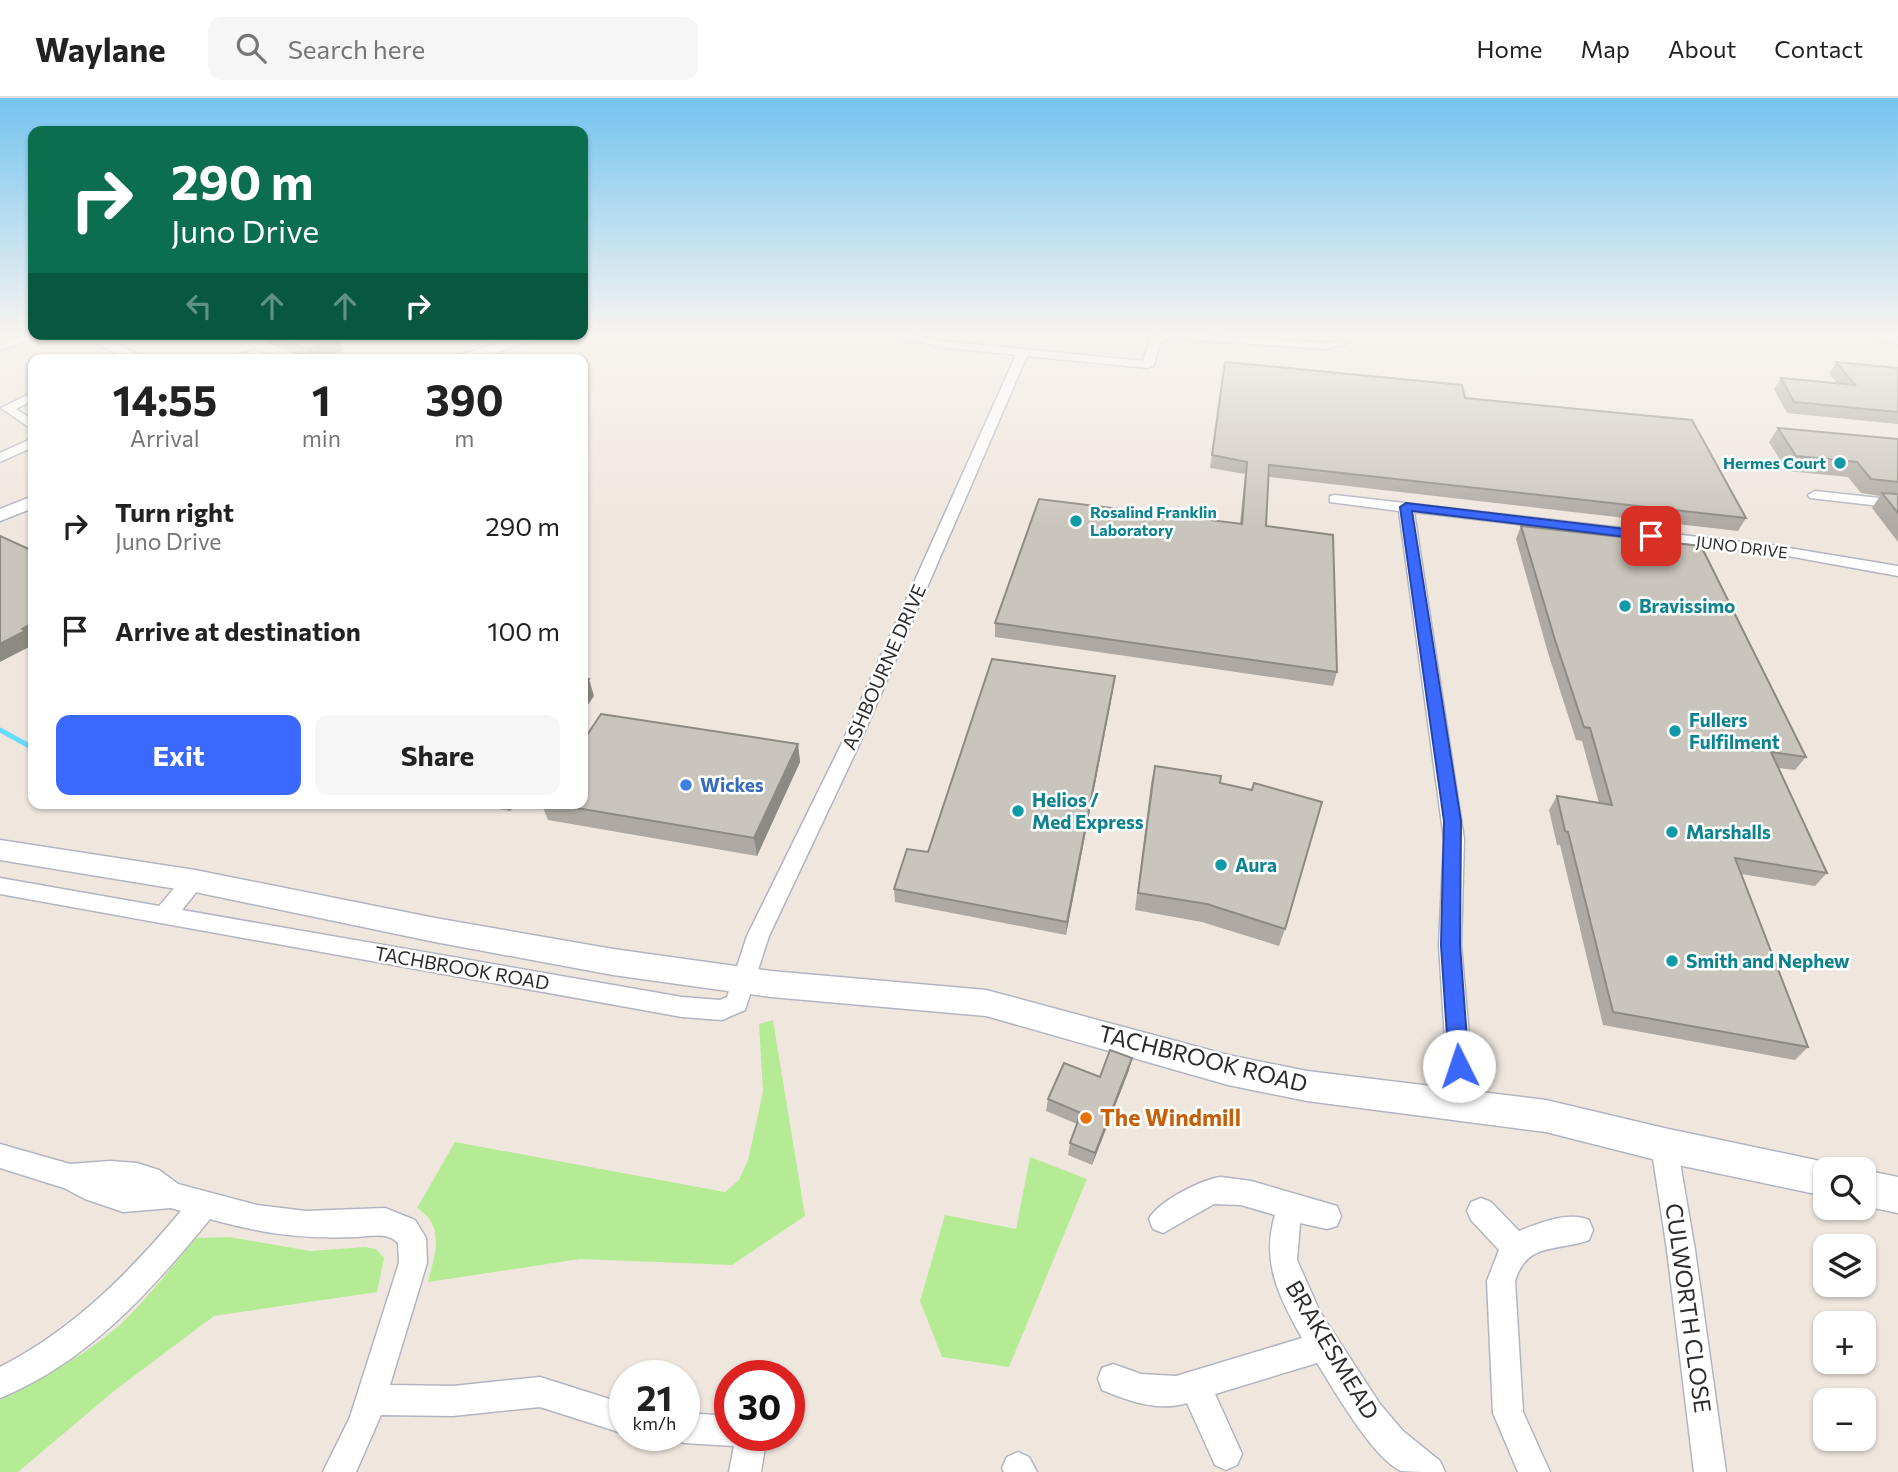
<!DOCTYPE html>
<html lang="en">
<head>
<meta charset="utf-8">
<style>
	:root { --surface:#fff; --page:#f6f6f6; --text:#222; --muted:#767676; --line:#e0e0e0; --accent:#3b69ff }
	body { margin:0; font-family:Commissioner,sans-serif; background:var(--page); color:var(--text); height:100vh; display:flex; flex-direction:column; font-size:26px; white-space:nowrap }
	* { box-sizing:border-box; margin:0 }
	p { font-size:23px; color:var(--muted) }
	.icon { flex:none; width:38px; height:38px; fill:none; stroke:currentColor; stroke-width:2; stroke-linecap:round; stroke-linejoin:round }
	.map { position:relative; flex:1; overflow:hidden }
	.details { position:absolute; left:28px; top:256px; width:560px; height:455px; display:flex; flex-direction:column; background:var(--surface); border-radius:14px; box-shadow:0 2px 5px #0004 }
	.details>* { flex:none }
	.guide { position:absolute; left:28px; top:28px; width:560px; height:214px; border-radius:14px; box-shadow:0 2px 5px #0004; background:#0b6e4f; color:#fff; overflow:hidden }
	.tools { position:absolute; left:1813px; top:1059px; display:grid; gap:14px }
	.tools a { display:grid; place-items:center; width:63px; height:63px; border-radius:14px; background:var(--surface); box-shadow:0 2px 5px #0004; font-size:35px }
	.speed { position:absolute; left:609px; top:1262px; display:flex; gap:14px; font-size:35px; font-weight:700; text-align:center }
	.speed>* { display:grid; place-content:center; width:91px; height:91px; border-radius:50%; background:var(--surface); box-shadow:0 2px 5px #0004; line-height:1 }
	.speed small { font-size:18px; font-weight:400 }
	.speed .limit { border:10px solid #d22; background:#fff; color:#111 }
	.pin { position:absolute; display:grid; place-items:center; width:60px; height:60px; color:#fff; margin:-30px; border-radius:14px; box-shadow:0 4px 10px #0006 }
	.me { position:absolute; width:77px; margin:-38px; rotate:356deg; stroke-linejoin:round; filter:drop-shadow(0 0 5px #0008) }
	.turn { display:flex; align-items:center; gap:24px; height:147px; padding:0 28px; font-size:32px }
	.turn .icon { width:91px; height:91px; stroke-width:2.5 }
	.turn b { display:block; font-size:49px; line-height:60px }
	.lanes { display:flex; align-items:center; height:66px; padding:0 28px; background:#0003; justify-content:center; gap:35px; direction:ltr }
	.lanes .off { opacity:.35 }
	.eta { display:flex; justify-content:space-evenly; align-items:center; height:119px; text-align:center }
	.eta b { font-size:42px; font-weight:700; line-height:49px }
	.primary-button { display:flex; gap:14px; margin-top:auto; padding:14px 28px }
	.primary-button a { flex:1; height:80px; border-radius:14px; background:var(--accent); color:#fff; font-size:28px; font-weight:700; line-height:80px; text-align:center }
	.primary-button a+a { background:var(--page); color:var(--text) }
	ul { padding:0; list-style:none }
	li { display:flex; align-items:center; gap:21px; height:105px; padding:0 28px }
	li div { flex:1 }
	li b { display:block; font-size:26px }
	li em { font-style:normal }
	header { display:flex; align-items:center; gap:42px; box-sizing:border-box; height:98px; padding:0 35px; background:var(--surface); border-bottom:2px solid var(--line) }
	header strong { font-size:33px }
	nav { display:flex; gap:38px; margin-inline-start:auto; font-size:24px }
	.search { width:490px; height:63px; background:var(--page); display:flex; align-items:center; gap:18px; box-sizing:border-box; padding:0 24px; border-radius:14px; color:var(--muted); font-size:26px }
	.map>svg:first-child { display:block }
	.green { fill:#b6eb95 }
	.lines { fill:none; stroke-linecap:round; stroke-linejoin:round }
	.stream { stroke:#67dbfb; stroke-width:5 }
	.minor-casing { stroke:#b2b5c1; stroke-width:3 }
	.tertiary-casing { stroke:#b2b5c1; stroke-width:3 }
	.secondary-casing { stroke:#b2b5c1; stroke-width:3 }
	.minor { fill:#fff; fill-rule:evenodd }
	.tertiary { fill:#fff; fill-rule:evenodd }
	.secondary { fill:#fff; fill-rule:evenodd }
	.wall { fill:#aea9a2 }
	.shaded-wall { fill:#8d8a84 }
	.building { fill:#cac5bc; stroke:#8d8a84; stroke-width:2 }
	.route { fill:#3b69ff; stroke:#2644a6; stroke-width:2 }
	.culture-dot { fill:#0f9aa8; stroke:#fff; stroke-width:2.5 }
	.shop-dot { fill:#3f7fe0; stroke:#fff; stroke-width:2.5 }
	.food-dot { fill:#e8710a; stroke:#fff; stroke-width:2.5 }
	.labels { text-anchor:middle; stroke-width:5; stroke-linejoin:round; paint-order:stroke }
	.far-culture-label { font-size:16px; font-weight:bold; fill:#0d838f; stroke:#fff; text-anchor:end }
	.far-street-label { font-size:16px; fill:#2c2c2c; stroke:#fff }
	.culture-label { font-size:19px; font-weight:bold; fill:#0d838f; stroke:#fff; text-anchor:start }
	.street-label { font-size:19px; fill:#2c2c2c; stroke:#fff }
	.shop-label { font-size:19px; font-weight:bold; fill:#366cbe; stroke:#fff; text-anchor:start }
	.near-street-label { font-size:23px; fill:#2c2c2c; stroke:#fff }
	.near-food-label { font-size:23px; font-weight:bold; fill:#c56008; stroke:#fff; text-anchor:start }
</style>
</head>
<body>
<header>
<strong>Waylane</strong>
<div class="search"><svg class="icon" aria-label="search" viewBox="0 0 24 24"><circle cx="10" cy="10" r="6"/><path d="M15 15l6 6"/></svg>Search here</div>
<nav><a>Home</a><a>Map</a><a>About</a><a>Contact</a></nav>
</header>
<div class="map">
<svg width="1898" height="1374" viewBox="0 0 1898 1374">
	<rect width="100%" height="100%" fill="#efe7de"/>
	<g class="green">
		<path d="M 773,922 L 805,1118 L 732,1167 L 580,1161 L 428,1184 C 435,1156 446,1128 417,1110 L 455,1044 L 725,1094 L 739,1082 L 748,1062 L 763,994 L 759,926 Z"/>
		<polygon points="1030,1059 1087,1081 1009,1269 942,1259 920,1203 945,1117 1016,1131"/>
		<path d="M 229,1139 L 310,1153 L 365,1149 L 376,1151 L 384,1160 L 377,1194 L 214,1218 L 114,1293 L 18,1374 L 0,1374 L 0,1302 C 43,1278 90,1256 126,1221 C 151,1196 173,1167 196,1140 Z"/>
	</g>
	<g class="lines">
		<polyline class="stream" points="0,632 33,650"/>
		<defs>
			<g id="minor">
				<path d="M 897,235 L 941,243 L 1143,263 L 1151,240 L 1163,235 L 1325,245 L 1340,243 L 1346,246 L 1325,251 L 1169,240 L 1160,244 L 1154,267 L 1148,270 L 1027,258 L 859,647 L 769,838 L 745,912 L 722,922 L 682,919 L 0,796 L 0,780 L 159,808 C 171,796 184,772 202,777 L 205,783 L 182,812 L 682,899 L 720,902 L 727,899 L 747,838 L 841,647 L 1016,257 L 941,249 L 897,239 Z"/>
				<polygon points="1870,235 1886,235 1898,240 1898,247"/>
				<polygon points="33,236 49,236 0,252 0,245"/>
				<polygon points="254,252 271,259 231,261 233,259"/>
				<polygon points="33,294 33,302 16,311 33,322 33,332 1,310"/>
				<polygon points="33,340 33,349 0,364 0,355"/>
				<polygon points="1815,393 1898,402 1898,410 1810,400 1808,397"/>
				<polygon points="1335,397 1777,448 1898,468 1898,478 1777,456 1414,414 1464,741 1461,847 1475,1005 1471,1013 1462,1017 1453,1013 1449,1005 1439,847 1444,741 1399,413 1330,404 1330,398"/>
				<polygon points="1664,1035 1673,1038 1677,1047 1695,1152 1726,1374 1694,1374 1667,1152 1651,1047 1655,1038"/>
				<path d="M 0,1046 L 70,1066 L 110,1063 L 137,1065 L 159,1072 L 178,1086 L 257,1107 L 306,1113 L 385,1110 L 415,1122 L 426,1140 L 427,1165 L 390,1287 L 453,1288 L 540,1279 L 625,1306 L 625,1336 L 540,1309 L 453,1318 L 381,1317 L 356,1374 L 323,1374 L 350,1319 L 399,1165 L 398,1145 C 388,1134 371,1138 357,1139 C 301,1141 264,1136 210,1121 C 151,1193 88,1264 0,1300 L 0,1269 C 73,1232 129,1175 181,1113 L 171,1110 L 123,1114 L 85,1101 L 64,1090 L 0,1070 Z"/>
				<path d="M 1221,1079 L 1251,1083 L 1337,1108 L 1341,1118 L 1337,1128 L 1327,1131 L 1300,1125 L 1297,1162 L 1320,1214 L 1380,1306 L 1403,1333 L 1440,1363 L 1445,1374 C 1433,1374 1412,1374 1401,1373 C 1372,1359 1335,1293 1317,1265 L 1215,1296 L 1242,1356 L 1237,1367 L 1226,1372 L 1215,1367 L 1187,1305 C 1158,1314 1129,1303 1102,1292 L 1098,1281 L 1102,1270 L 1113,1266 L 1141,1276 L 1176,1278 L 1302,1240 C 1279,1199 1261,1164 1275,1117 L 1241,1107 L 1214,1106 L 1163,1135 L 1153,1131 L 1149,1121 C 1157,1104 1202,1081 1221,1079 Z"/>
				<path d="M 1481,1100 L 1491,1104 L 1519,1133 C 1540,1125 1567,1113 1589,1122 L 1593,1132 L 1589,1142 C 1558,1154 1527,1143 1515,1183 L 1523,1314 L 1550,1374 L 1518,1374 L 1493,1315 L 1487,1183 L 1499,1152 L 1471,1122 L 1467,1113 L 1471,1104 Z"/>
				<polygon points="684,1315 730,1318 730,1337 767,1337 761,1374 729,1374 734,1348 684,1345 673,1341 671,1337 684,1337"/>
				<polygon points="1018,1354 1029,1359 1037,1374 1004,1374 1002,1370 1007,1359"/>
			</g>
			<g id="tertiary">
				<polygon points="79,236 98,236 146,261 127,261"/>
				<polygon points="531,236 554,236 477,261 453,261 455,258"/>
				<polygon points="33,398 33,410 0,423 0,411"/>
			</g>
			<g id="secondary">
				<polygon points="0,742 195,772 435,820 613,851 771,873 986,892 1228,957 1307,973 1546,1002 1664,1030 1825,1064 1839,1071 1825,1071 1825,1098 1664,1064 1546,1034 1307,1003 1228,987 986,918 771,899 613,877 435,844 195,794 0,762"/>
				<polygon points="1864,1072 1898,1079 1898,1115 1864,1108"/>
			</g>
		</defs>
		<use href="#minor" class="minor-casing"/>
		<use href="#tertiary" class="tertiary-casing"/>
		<use href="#secondary" class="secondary-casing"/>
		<use href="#minor" class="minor"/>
		<use href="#tertiary" class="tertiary"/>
		<use href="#secondary" class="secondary"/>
	</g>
	<g class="wall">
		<polygon points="264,236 328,236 338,240 343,252 321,261 305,261 268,245"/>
		<polygon points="1225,264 1465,300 1746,420 1738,433 1269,379 1266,428 1337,574 1333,588 995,539 995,525 1240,425 1245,376 1210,370"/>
		<polygon points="1836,264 1898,270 1898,326 1787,315 1774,291 1781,280 1837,285 1829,276"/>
		<polygon points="1778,330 1898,341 1898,444 1872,410 1880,398 1861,395 1848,379 1787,373 1769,344"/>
		<polygon points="1521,428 1806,659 1795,672 1779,670 1827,775 1815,788 1741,776 1808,949 1795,962 1603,927 1560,747 1557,747 1549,712 1557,698 1599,705 1582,643 1576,642 1548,555 1516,441"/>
		<polygon points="1113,592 1066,837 895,804 894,791 928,754"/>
		<polygon points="798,646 800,664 757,758 548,722 541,705 583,705"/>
		<polygon points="1155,668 1220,685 1285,831 1279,848 1202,824 1135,812 1151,685"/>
		<polygon points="467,705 515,705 510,713"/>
		<polygon points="1129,972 1092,1067 1068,1057 1070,1045 1077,1026 1046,1013 1048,1001 1100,979"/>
	</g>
	<g class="shaded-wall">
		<polygon points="338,240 343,252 321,261 311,261 307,252"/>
		<polygon points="33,525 33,547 0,564 0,546 22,531"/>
		<polygon points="1115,578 1113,592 1066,837 1067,824"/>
		<polygon points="589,581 594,598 583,614 583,590"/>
		<polygon points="798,646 800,664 757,758 754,740"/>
		<polygon points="506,705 515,705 510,713"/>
		<polygon points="1132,960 1129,972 1092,1067 1095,1055"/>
	</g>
	<g class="building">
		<polygon points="271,236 328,236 338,240 307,252"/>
		<polygon points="1225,264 1462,287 1465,300 1692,322 1746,420 1269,367 1266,428 1333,437 1337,574 995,525 1039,401 1242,426 1247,364 1212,357"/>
		<polygon points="1836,264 1898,270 1898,314 1794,304 1781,280 1855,287"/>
		<polygon points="1778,330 1898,341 1898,384 1871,381 1857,364 1796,358"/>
		<polygon points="1882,395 1898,396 1898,415"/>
		<polygon points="1521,428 1701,448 1806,659 1771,654 1827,775 1735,760 1808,949 1613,914 1568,734 1565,733 1557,698 1612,707 1590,630 1584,629 1555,542"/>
		<polygon points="0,438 33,453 33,525 22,531 25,533 0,546"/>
		<polygon points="992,561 1115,578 1067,824 894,791 907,751 928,754"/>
		<polygon points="583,580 589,581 583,590"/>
		<polygon points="601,616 798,646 754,740 547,705 583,705 583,643"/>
		<polygon points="1155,668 1221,678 1220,685 1252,692 1254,685 1322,704 1285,831 1207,806 1138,795"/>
		<polygon points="1110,952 1132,960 1095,1055 1070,1045 1081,1015 1048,1001 1064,965 1100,979"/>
	</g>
	<linearGradient id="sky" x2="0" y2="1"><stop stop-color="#74c4f0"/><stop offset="0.55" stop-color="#f8f4f0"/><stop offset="1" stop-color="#f8f4f0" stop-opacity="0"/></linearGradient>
	<rect width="1898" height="427" fill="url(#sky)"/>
	<polygon class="route" points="1406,405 1651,434 1657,438 1651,442 1412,413 1461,723 1460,847 1469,968 1466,974 1459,977 1451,974 1449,968 1441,847 1444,723 1400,409"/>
	<g class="culture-dot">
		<circle cx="1840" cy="365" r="7"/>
		<circle cx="1076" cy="423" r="7"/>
		<circle cx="1625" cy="508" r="7"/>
		<circle cx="1675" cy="633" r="7"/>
		<circle cx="1018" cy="713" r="7"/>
		<circle cx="1672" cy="734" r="7"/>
		<circle cx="1221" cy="767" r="7"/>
		<circle cx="1672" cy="863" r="7"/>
	</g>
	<circle class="shop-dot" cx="686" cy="687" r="7"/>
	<circle class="food-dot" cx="1086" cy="1020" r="7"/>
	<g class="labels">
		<g class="far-culture-label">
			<text x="1826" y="371">Hermes Court</text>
			<text x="1090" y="420" text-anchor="start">Rosalind Franklin<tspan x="1090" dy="18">Laboratory</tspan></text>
		</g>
		<g class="far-street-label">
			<text transform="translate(1742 449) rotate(7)" y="6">JUNO DRIVE</text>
		</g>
		<g class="culture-label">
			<text x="1639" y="515">Bravissimo</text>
			<text x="1689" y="629">Fullers<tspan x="1689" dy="22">Fulfilment</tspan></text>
			<text x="1032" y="709">Helios /<tspan x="1032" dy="22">Med Express</tspan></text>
			<text x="1686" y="741">Marshalls</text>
			<text x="1235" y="774">Aura</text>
			<text x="1686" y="870">Smith and Nephew</text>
		</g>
		<g class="street-label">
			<text transform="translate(884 569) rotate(-66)" y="7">ASHBOURNE DRIVE</text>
			<text transform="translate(462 870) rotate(10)" y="7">TACHBROOK ROAD</text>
		</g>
		<g class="shop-label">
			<text x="700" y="694">Wickes</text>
		</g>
		<g class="near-street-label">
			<text transform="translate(1203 961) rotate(14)" y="8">TACHBROOK ROAD</text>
			<text transform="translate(1688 1210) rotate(82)" y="8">CULWORTH CLOSE</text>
			<text transform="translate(1332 1252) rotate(59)" y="8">BRAKESMEAD</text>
		</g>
		<g class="near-food-label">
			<text x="1100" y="1028">The Windmill</text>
		</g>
	</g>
</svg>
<div class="tools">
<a><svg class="icon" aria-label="search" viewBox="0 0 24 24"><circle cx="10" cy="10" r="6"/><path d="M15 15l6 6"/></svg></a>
<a><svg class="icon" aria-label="layers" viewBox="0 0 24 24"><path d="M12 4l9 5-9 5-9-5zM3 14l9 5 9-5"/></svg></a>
<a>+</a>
<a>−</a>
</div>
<div class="speed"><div>21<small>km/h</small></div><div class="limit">30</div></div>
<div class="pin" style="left:1651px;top:438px;background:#d93025"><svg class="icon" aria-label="arrive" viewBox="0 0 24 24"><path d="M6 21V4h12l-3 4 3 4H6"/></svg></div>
<svg class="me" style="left:1459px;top:968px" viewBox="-20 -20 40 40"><circle r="19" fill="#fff"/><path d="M0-13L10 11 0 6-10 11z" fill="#3b69ff"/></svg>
<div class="guide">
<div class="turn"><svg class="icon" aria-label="right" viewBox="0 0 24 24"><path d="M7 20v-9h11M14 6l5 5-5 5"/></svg><div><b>290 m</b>Juno Drive</div></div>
<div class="lanes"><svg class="icon off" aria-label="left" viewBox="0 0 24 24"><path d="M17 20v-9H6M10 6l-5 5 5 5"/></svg><svg class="icon off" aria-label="ahead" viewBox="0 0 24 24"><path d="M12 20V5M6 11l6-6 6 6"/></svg><svg class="icon off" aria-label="ahead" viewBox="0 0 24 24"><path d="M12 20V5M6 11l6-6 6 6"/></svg><svg class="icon" aria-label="right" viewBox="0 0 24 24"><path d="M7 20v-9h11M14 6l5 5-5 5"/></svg></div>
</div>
<section class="details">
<div class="eta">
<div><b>14:55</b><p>Arrival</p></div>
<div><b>1</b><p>min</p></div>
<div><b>390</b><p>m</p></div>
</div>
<ul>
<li><svg class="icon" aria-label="right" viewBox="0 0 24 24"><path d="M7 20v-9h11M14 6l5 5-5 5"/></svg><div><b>Turn right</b><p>Juno Drive</p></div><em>290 m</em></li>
<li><svg class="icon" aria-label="arrive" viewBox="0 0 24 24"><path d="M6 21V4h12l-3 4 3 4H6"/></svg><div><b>Arrive at destination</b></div><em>100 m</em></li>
</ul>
<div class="primary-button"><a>Exit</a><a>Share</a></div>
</section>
</div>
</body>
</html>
